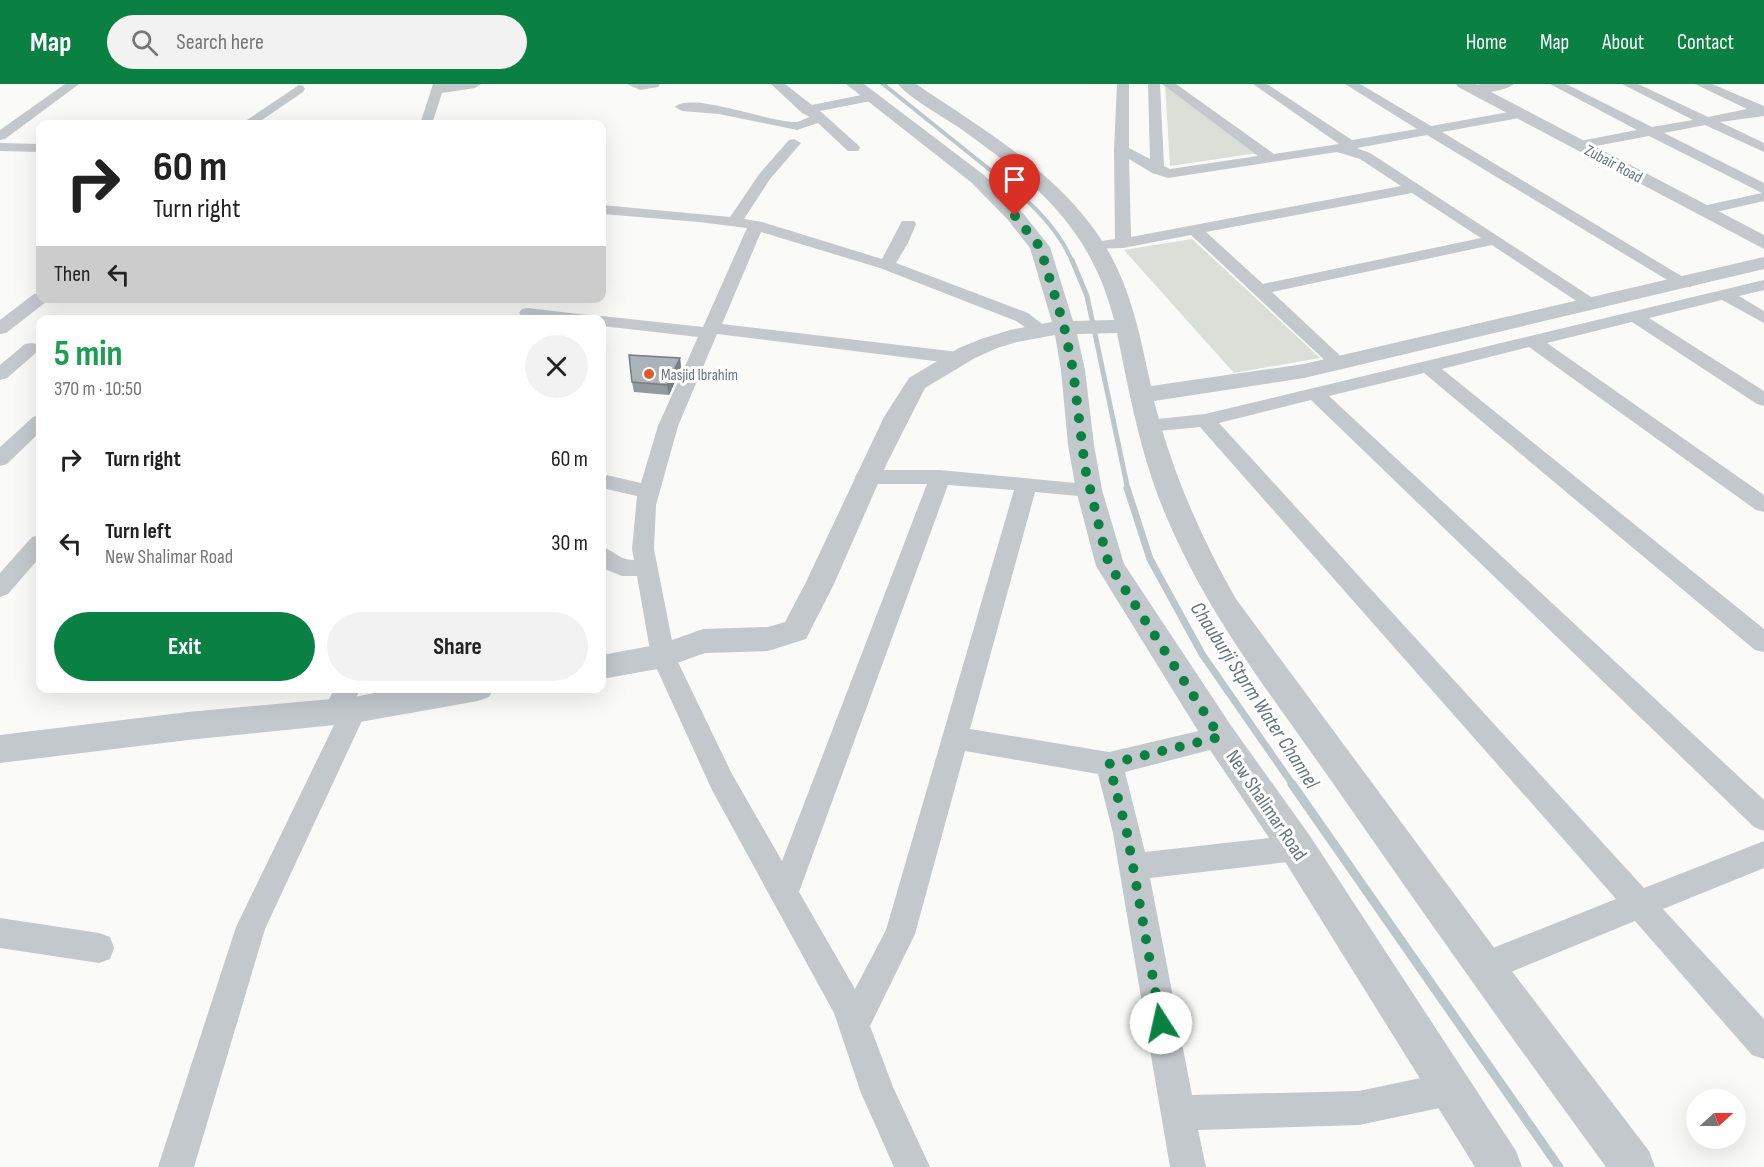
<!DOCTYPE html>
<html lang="en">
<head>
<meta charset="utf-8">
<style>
	:root { --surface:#fff; --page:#f2f2f2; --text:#222; --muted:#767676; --accent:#0b8043 }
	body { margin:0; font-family:"Sofia Sans Condensed",sans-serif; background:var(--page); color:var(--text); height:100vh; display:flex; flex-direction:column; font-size:22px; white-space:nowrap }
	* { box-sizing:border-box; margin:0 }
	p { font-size:20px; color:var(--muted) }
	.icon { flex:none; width:33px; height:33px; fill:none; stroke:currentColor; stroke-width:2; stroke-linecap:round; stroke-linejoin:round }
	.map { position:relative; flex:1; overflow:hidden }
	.sheet { position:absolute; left:36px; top:231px; width:570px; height:378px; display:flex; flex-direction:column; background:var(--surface); border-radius:12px; box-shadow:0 6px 24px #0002 }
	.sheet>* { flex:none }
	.hud { position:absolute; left:36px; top:36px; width:570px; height:183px; border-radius:12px; box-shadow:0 6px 24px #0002; background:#fff; color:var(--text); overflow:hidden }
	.needle { width:39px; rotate:69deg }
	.controls { position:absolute; left:1686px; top:1005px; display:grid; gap:12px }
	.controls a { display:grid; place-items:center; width:60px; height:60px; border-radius:50%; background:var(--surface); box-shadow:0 6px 24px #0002; font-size:30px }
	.pin { position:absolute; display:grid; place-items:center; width:51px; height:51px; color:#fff; margin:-62px -26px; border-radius:50% 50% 50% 0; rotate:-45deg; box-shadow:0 0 6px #0007 }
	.pin .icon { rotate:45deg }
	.me { position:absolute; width:66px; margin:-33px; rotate:350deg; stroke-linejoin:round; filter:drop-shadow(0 0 4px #0008) }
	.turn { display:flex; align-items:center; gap:21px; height:126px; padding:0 18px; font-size:27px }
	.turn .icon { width:78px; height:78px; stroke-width:2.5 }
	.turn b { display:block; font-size:42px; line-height:51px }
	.then { display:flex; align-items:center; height:57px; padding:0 18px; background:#0003; gap:12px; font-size:22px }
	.round { display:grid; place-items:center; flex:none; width:63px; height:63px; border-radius:32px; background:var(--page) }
	.summary { display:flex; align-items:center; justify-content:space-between; height:102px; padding:0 18px }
	h1 { font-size:36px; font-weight:700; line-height:45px; color:#1e9e55 }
	.primary-button { display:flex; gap:12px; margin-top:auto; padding:12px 18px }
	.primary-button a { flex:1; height:69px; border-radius:36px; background:var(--accent); color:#fff; font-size:24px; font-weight:700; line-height:69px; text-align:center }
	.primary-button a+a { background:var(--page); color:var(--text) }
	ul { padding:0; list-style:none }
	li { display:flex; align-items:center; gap:18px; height:84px; padding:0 18px }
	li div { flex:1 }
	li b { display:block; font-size:22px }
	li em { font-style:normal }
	header { display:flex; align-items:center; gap:36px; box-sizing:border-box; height:84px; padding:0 30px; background:var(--accent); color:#fff }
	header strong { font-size:28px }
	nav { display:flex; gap:33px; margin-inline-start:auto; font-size:21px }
	.search { width:420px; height:54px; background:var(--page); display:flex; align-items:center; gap:15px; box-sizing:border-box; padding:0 21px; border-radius:33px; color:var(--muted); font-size:22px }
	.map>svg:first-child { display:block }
	.green { fill:#dadfd7 }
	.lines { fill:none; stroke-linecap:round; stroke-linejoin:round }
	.stream-far3 { stroke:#bbc7cb; stroke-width:4 }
	.stream-far2 { stroke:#bbc7cb; stroke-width:5 }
	.stream-far1 { stroke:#bbc7cb; stroke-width:7 }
	.stream { stroke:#bbc7cb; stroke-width:9 }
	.minor { fill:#c3c8cc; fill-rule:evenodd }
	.tertiary { fill:#c3c8cc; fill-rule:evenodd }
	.wall { fill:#929a9f }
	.shaded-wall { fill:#777d82 }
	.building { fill:#aab3b9; stroke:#777d82; stroke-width:1.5 }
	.route { stroke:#0b8043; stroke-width:10; stroke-dasharray:0 18 }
	.poi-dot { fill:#e4572e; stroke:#fff; stroke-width:2 }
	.labels { text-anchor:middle; stroke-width:6; stroke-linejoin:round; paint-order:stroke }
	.far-street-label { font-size:16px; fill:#657683; stroke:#fff }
	.far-poi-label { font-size:16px; fill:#657683; stroke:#fff; text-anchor:start }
	.street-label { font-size:20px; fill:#657683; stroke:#fff }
	.water-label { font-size:21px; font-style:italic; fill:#60757c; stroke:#fff }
</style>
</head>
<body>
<header>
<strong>Map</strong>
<div class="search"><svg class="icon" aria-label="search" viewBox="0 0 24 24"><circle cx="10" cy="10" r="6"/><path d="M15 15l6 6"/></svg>Search here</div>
<nav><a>Home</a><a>Map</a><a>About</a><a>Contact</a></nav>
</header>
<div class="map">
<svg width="1764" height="1083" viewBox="0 0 1764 1083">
	<rect width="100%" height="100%" fill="#fafaf8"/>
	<g class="green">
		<polygon points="1165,0 1258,69 1170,82"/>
		<polygon points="1192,155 1320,274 1234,289 1124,166"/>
	</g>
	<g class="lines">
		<path class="stream-far3" d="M 883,0 C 912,23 940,46 969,69 C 1007,100 1053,131 1072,177"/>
		<polyline class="stream-far2" points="1072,176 1087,212 1128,406"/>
		<polyline class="stream-far1" points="1127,404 1150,475 1202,570 1293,701"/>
		<polyline class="stream" points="1292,700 1559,1083"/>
		<g class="minor">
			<polygon points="65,0 79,0 5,55 0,56 0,46"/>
			<polygon points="433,0 481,0 475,4 442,9 432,40 420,40"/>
			<polygon points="627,0 660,0 658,3 640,6"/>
			<path d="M 771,0 L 785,0 L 812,21 L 871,9 L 876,10 L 877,13 L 876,16 L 820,27 L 858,61 L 860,64 L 858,67 L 848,67 L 818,39 L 797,46 L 719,30 L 682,27 L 675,23 C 692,7 773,40 797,38 C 801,37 806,34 810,33 L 802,29 Z"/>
			<path d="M 1117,0 L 1129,0 L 1129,64 L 1150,75 L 1148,0 L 1160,0 L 1164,82 L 1170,85 L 1258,72 L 1162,0 L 1176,0 L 1274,70 L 1339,60 L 1253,0 L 1267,0 L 1352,56 L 1417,45 L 1345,0 L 1360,0 L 1431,42 L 1520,26 L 1525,27 L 1527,30 L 1525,33 L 1442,48 L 1693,199 L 1691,203 L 1679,203 L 1427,51 L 1357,64 L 1370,69 L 1602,220 L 1599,224 L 1587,224 L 1492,161 L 1272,208 L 1348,279 L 1346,283 L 1332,283 L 1191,151 L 1123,164 L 1089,165 L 1087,162 L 1089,159 L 1115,155 L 1114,66 ZM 1337,68 L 1360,75 L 1401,102 L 1131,153 L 1129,75 L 1152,89 L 1168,94 ZM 1412,109 L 1481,154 L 1263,200 L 1206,148 Z"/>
			<path d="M 1481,0 L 1514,0 C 1506,7 1475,12 1467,5 L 1469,2 Z"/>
			<polygon points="1550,0 1566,0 1652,43 1693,36 1622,0 1638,0 1708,33 1747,25 1695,0 1712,0 1764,22 1764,32 1720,38 1764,59 1764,68 1705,41 1664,49 1764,99 1764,117 1703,131 1698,129 1695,126 1698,123 1762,109 1649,52 1580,65 1575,64 1573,61 1575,58 1637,46"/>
			<polygon points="299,1 303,2 305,5 303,8 256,40 241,40"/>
			<path d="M 794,55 L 801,59 L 770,95 L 744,135 L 762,138 L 882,175 L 902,137 L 914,137 L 916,140 L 908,159 L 896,179 L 1028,229 L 1050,246 L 1047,250 L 1035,250 L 1016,237 L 880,184 L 761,148 L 722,240 L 958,268 L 964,270 L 967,274 L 964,278 L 958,280 L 717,250 L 678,342 L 656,421 L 654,465 L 675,572 L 732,690 L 782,777 L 927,400 L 865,400 L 858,398 L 855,393 L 858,388 L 865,386 L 940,386 L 1096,401 L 1100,406 L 1096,411 L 1089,413 L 1035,408 L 970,645 L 1109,668 L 1220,642 L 1229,645 L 1233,653 L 1229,661 L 1125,688 L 1145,768 L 1297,751 L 1307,755 L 1311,764 L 1307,773 L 1297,777 L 1150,794 L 1192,1011 L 1359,1007 L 1449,988 L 1461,993 L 1466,1005 L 1461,1017 L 1449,1022 L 1359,1041 L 1198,1046 L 1206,1083 L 1170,1083 L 1113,749 L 1098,690 L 965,667 L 915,850 L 870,942 L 893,1003 L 930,1083 L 894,1083 L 861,1009 L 834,929 L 712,706 L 651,572 L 637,492 L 622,492 L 602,484 L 602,463 C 615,467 619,476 634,476 L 632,465 L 637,412 L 602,404 L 602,390 L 641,399 L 658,342 L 698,253 L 602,242 L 602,236 L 539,236 L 522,233 L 519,229 L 522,225 L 528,224 L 587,231 L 595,235 L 602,232 L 703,243 L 747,144 L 699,138 L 602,130 L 602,121 L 730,133 L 760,89 L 789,56 ZM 948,401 L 1014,406 L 886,846 L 855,905 L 799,808 Z"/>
			<polygon points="0,59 40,60 40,68 0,67"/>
			<polygon points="1764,196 1764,206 1739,212 1764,227 1764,239 1722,216 1649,234 1764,307 1764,322 1757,320 1632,238 1547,259 1764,411 1764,428 1756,426 1529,263 1442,285 1764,545 1764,568 1755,566 1424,289 1329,312 1764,716 1764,747 1754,743 1311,316 1219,339 1644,804 1764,757 1764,784 1663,825 1764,935 1764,975 1752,971 1635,837 1484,899 1473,894 1468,883 1473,872 1616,815 1200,343 1148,348 1141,346 1138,342 1141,338 1148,336 1205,330"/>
			<polygon points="40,209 40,214 48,214 46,218 6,249 0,250 0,236 34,210"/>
			<polygon points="31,259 37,260 40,264 37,268 7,294 0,296 0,281 25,260"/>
			<polygon points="40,331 40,348 7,380 0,382 0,363 33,333"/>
			<polygon points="40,451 40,473 8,510 0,513 0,489 32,453"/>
			<polygon points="335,604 361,604 355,616 363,619 367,626 265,845 194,1083 158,1083 236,843 335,639 326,636 322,628"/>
			<polygon points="0,834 99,849 110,853 114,864 110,875 99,879 0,864"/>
		</g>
		<g class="tertiary">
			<path d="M 846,0 L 864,0 L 984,91 L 1022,128 L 1050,163 L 1073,237 L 1114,236 C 1091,144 1035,98 961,45 C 945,34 909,14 898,0 L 916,0 C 990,50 1078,100 1117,184 C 1135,222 1142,262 1151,302 L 1304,280 L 1764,173 L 1764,185 L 1304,294 L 1154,317 C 1172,387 1200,452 1236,515 L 1498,869 L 1649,1067 L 1655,1083 L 1606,1083 C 1512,955 1421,826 1330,695 C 1271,611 1207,529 1167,434 C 1141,374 1130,312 1117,249 L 1077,250 L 1085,286 L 1094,361 L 1102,406 L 1124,480 L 1232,643 L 1310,752 L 1516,1067 L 1522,1083 L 1475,1083 L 1284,776 L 1208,663 L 1096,482 L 1076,406 L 1068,361 L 1061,286 L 1055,251 L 1017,258 L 997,264 L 975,274 L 925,304 L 887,379 L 834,500 L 806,555 L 768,567 L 705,569 L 663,584 L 602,595 L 602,571 L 661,560 L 703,545 L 768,543 L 785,538 L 805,500 L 884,333 L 909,294 L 959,264 L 981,255 L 1010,246 L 1052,238 L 1030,164 L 1008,136 L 972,99 Z"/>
			<polygon points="1456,0 1476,0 1764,151 1764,165 1458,3"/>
			<polygon points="401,604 494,604 489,613 478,617 354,639 188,656 0,679 0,651 188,628 354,613"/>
		</g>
	</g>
	<polygon class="wall" points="680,274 681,284 669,311 634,308 632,298"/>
	<polygon class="shaded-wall" points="680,274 681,284 669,311 667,301"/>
	<polygon class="building" points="629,271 680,274 667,301 632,298"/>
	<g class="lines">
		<polyline class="route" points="1015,132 1040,163 1064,242 1073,286 1085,384 1106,471 1110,482 1220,653 1109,680 1127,749 1161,939"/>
	</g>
	<circle class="poi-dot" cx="649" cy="290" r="6"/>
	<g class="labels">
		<g class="far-street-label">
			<text transform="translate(1614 79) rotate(28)" y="6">Zubair Road</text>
		</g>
		<g class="far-poi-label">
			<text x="661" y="296">Masjid Ibrahim</text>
		</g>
		<g class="street-label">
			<text transform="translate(1267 721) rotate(56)" y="7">New Shalimar Road</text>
		</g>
		<g class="water-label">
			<text transform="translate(1255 611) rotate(57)" y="7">Chauburji Stprm Water Channel</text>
		</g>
	</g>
</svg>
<div class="controls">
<a><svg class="needle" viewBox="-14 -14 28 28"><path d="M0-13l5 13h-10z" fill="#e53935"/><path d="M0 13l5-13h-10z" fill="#767676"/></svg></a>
</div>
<div class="pin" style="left:1015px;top:132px;background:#d93025"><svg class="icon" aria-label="arrive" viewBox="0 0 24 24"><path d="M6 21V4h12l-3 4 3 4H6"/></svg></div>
<svg class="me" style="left:1161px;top:939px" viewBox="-20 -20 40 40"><circle r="19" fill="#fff"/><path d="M0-13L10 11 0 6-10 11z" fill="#0b8043"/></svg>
<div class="hud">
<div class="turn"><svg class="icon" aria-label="right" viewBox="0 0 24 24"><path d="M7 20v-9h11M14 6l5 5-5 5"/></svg><div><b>60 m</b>Turn right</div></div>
<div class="then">Then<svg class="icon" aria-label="left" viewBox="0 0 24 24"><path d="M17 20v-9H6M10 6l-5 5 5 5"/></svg></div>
</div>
<section class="sheet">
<div class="summary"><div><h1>5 min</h1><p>370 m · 10:50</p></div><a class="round"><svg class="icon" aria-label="close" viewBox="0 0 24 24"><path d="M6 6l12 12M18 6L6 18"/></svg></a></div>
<ul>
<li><svg class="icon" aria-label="right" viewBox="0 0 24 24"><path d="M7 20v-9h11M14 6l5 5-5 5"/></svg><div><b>Turn right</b></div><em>60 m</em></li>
<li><svg class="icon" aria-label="left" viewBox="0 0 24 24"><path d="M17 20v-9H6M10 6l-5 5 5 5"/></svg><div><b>Turn left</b><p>New Shalimar Road</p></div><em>30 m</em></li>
</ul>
<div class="primary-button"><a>Exit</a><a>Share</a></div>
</section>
</div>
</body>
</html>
